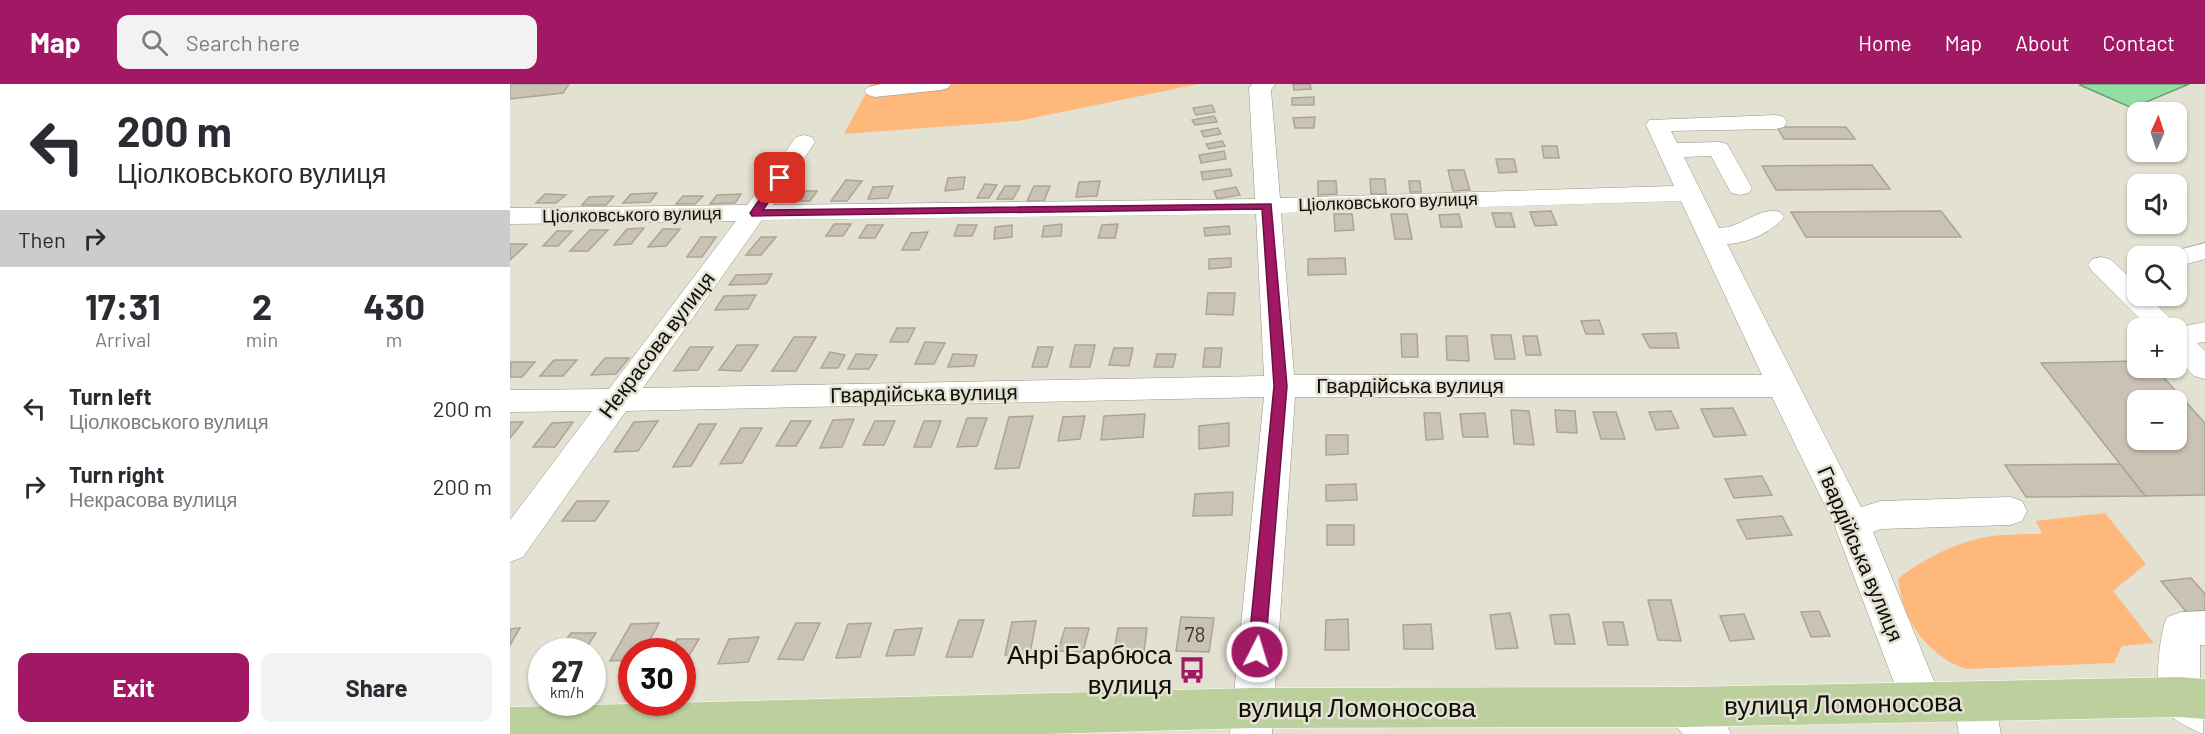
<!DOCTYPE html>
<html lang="en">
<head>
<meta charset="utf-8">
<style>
	:root { --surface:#fff; --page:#f2f2f3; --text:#2b2b33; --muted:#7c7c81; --accent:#a11965 }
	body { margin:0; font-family:Barlow,sans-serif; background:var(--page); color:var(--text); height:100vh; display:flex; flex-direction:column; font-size:22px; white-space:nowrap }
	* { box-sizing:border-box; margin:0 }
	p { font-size:20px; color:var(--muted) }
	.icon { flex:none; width:33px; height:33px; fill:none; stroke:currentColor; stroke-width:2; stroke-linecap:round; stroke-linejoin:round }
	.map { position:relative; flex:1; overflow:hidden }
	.sheet { display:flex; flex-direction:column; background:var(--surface); width:510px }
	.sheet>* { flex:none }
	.top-card { background:#fff; color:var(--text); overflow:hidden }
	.needle { width:39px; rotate:3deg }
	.fabs { position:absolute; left:1617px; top:18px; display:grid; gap:12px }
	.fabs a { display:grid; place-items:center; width:60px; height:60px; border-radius:12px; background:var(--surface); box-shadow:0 2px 4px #0004; font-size:30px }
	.speed { position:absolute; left:18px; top:554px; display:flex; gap:12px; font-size:30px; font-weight:700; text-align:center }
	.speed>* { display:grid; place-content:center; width:78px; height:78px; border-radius:50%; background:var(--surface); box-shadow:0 2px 4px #0004; line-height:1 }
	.speed small { font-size:15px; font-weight:400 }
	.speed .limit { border:9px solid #d22; background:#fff; color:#111 }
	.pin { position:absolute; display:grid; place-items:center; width:51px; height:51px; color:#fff; margin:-26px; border-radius:12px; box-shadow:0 3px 9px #0006 }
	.me { position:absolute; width:66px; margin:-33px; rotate:5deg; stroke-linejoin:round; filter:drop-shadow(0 0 4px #0008) }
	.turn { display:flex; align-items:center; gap:21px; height:126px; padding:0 18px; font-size:27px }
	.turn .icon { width:78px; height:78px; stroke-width:2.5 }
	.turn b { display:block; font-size:42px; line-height:51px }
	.then { display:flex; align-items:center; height:57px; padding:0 18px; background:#0003; gap:12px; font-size:22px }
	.eta { display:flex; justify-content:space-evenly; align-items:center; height:102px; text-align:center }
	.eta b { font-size:36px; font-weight:700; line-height:42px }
	.cta { display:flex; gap:12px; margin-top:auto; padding:12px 18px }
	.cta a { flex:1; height:69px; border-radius:12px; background:var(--accent); color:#fff; font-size:24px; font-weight:700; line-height:69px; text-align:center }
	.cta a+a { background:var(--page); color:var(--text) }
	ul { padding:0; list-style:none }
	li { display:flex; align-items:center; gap:18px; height:78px; padding:0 18px }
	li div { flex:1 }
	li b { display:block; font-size:22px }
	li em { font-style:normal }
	header { display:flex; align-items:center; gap:36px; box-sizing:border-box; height:84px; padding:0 30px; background:var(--accent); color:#fff }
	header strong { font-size:28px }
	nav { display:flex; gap:33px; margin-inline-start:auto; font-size:21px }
	.search { width:420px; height:54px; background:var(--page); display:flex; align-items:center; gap:15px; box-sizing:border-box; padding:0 21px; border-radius:12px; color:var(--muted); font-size:22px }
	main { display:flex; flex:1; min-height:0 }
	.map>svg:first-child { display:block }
	.green { fill:#ffb87c }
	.water { fill:#93dea2; stroke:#6ba074; stroke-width:1.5 }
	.building { fill:#cac2b5; stroke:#aba497; stroke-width:1.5; fill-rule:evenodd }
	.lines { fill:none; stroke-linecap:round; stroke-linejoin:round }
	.minor-casing { stroke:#959486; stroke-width:1 }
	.major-casing { stroke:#fff; stroke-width:1 }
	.minor { fill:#fff; fill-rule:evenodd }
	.major { fill:#bcd09e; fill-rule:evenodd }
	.route { fill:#a11965; stroke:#691042; stroke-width:1.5 }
	.labels { text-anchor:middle; stroke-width:5; stroke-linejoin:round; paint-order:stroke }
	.far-street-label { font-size:18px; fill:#0f0e09; stroke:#e2e1d2 }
	.street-label { font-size:21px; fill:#0f0e09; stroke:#e2e1d2 }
	.near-number-label { font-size:21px; fill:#3e3b34 }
	.near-poi-label { font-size:26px; fill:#0f0e09; stroke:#e2e1d2; text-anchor:end }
	.near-street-label { font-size:26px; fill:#0f0e09; stroke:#e2e1d2 }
</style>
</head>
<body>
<header>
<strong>Map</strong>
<div class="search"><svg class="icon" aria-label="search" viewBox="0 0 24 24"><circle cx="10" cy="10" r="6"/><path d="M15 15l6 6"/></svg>Search here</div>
<nav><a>Home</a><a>Map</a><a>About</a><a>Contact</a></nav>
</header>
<main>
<section class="sheet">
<div class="top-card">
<div class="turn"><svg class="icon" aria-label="left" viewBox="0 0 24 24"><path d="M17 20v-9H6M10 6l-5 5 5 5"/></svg><div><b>200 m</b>Ціолковського вулиця</div></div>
<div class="then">Then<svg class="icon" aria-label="right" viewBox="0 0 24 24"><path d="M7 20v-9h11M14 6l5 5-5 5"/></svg></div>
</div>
<div class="eta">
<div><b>17:31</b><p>Arrival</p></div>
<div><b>2</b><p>min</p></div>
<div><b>430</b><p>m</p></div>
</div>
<ul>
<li><svg class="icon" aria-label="left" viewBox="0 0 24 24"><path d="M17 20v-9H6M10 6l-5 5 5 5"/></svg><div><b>Turn left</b><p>Ціолковського вулиця</p></div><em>200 m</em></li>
<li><svg class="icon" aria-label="right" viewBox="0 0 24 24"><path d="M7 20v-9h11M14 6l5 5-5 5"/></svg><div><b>Turn right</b><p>Некрасова вулиця</p></div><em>200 m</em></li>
</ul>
<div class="cta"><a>Exit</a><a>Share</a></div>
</section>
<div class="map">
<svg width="1695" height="650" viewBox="0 0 1695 650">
	<rect width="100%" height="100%" fill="#e2e1d2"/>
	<g class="green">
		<polygon points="361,0 689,0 508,37 334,50"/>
		<path d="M 1595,429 L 1636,480 L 1603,507 L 1644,559 L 1612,562 L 1604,579 L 1457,585 C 1431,578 1406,553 1396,528 C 1392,518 1390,506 1388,495 C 1408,478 1441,461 1467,455 C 1487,450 1511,450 1532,450 L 1526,437 Z"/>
	</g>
	<polygon class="water" points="1573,0 1679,0 1622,24 1570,1"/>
	<g class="building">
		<polygon points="0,0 59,0 53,9 0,15"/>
		<polygon points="783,0 800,0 801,5 784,6"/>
		<polygon points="804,13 804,21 782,21 782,14"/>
		<polygon points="702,21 705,28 686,31 683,24"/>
		<polygon points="704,32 707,38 685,41 682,36"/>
		<polygon points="805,33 804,44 785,44 783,34"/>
		<polygon points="1267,43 1336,43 1345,55 1274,55"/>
		<polygon points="708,44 711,50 694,53 691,47"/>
		<polygon points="712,57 715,62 699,65 696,60"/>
		<polygon points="1032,62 1047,62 1049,74 1034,74"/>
		<polygon points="714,67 716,75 691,79 689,71"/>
		<polygon points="986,75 1004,75 1007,88 989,89"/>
		<polygon points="1362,81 1380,105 1266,106 1252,82"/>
		<polygon points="720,85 722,92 693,96 691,88"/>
		<polygon points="938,86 954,86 960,106 943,107"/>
		<polygon points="455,93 453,105 435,107 438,94"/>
		<polygon points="860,95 875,95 876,110 861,110"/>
		<polygon points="336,96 352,97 337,117 321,117"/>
		<polygon points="590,97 587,112 566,113 569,98"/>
		<polygon points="808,97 826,97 827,110 808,111"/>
		<polygon points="899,97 910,97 911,108 900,108"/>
		<polygon points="475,100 487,101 479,114 467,114"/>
		<polygon points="383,102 378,114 358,115 363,103"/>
		<polygon points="495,102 510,102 503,115 487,115"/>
		<polygon points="524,102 540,102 534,117 517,117"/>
		<polygon points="726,103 730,111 707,115 704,107"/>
		<polygon points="286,107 307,107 300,117 279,117"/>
		<polygon points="147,109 140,118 113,119 121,110"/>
		<polygon points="35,110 56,111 46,119 26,119"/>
		<polygon points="231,110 225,119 200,120 207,111"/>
		<polygon points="104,112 96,121 72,121 79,113"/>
		<polygon points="173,112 193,112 185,120 166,120"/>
		<polygon points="1041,127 1047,141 1025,142 1020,128"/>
		<polygon points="1431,127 1451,153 1296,153 1281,128"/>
		<polygon points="982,129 1001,129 1005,143 986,143"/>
		<polygon points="824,130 842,130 844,146 825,147"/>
		<polygon points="881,130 897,130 902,155 885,155"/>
		<polygon points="949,130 952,143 931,143 929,131"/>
		<polygon points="324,140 341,140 333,152 316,152"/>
		<polygon points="552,140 551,152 532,153 534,142"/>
		<polygon points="608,140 605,154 588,154 592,141"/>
		<polygon points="357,141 373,141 365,154 349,154"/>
		<polygon points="448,141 467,141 462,152 444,152"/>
		<polygon points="502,141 502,153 484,155 485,143"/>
		<polygon points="719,142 720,150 695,152 694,144"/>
		<polygon points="134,144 121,160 104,161 117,145"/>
		<polygon points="153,145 170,145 156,162 138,163"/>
		<polygon points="80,146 98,146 78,167 60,167"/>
		<polygon points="47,147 62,147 48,162 33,162"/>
		<polygon points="418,148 409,166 392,166 401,149"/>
		<polygon points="191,153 206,153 192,173 177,173"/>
		<polygon points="251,153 266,153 251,171 236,171"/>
		<polygon points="0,160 17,160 0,176"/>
		<polygon points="721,174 721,183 699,185 699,175"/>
		<polygon points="835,174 836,190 798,191 798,175"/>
		<polygon points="262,190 256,200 219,201 226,191"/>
		<polygon points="698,209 725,209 723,231 696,230"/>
		<polygon points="246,211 238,225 205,226 214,212"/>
		<polygon points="1089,236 1094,250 1076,250 1071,237"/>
		<polygon points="387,244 405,244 398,258 380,258"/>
		<polygon points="1166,249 1169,264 1140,264 1132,250"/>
		<polygon points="891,250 907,250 908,273 892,273"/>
		<polygon points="981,251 1001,251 1005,275 985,275"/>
		<polygon points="936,252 957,252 959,277 937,276"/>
		<polygon points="1013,252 1027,252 1031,271 1016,271"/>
		<polygon points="284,253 306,253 286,287 262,287"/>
		<polygon points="415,258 435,259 424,280 405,280"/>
		<polygon points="227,261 248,261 231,287 209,286"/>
		<polygon points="565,261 585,261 580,283 560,283"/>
		<polygon points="180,263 203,263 188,286 164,287"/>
		<polygon points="528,263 543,263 537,283 522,283"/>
		<polygon points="604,264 623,264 619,282 599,281"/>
		<polygon points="695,264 712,264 710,283 693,283"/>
		<polygon points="320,268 335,271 328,284 311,284"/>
		<polygon points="346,270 367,271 359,285 338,285"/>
		<polygon points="443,270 467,271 464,282 438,283"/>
		<polygon points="647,270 666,270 663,283 644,283"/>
		<polygon points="95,274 119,274 106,290 81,291"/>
		<polygon points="44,276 67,276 53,292 30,292"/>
		<path d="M 1628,277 L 1628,284 L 1645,284 L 1695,339 L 1695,411 L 1635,412 L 1531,279 ZM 1628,316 L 1666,316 L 1666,356 L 1628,356 Z"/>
		<polygon points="25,278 12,293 0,293 1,278"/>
		<polygon points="1223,324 1236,351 1204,353 1191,325"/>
		<polygon points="1001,326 1019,327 1024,361 1004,360"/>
		<polygon points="1045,326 1065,327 1067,349 1047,348"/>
		<polygon points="1161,327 1169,344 1146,346 1139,328"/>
		<polygon points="1083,328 1106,328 1115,355 1091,355"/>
		<polygon points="914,329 930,329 933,355 916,356"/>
		<polygon points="975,329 978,353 953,353 950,330"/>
		<polygon points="635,330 633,353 591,356 594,332"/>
		<polygon points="523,332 509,384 485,385 499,333"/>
		<polygon points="575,332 570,355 548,357 553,333"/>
		<polygon points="457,334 477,334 467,362 447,363"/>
		<polygon points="344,335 332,363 310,364 323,336"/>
		<polygon points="148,337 128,367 104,368 124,338"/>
		<polygon points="281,337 301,337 286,362 266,362"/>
		<polygon points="365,337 385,337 374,361 353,361"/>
		<polygon points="414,337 431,337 421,363 404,363"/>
		<polygon points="0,338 13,338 0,354"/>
		<polygon points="63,338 45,363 23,363 42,339"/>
		<polygon points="719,339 719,362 689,365 689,342"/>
		<polygon points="189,340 206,340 181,382 163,383"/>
		<polygon points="231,344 252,344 232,379 210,380"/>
		<polygon points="816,351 838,351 838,370 816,371"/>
		<polygon points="1610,380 1635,412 1516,413 1495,381"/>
		<polygon points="1252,392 1262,411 1224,414 1215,395"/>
		<polygon points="846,400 847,416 816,417 816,401"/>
		<polygon points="723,408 722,431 683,432 685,410"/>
		<polygon points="67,417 99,417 85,437 52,437"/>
		<polygon points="1272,432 1282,451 1237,455 1227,436"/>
		<rect x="817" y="441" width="27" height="20"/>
		<polygon points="1681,494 1695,510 1695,551 1651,497"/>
		<polygon points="1138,516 1161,516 1171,557 1148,556"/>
		<polygon points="1309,527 1320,552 1301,553 1291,528"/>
		<polygon points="1000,529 1008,564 986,565 980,531"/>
		<polygon points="1059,530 1065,560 1045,560 1040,531"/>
		<polygon points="1234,530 1244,555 1220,557 1210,532"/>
		<polygon points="671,533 704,534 699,568 666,567"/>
		<polygon points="838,535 839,566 815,566 816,536"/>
		<polygon points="449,536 474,536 462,573 436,573"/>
		<polygon points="526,537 520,569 495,571 502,538"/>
		<polygon points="1093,538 1113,538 1118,561 1098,561"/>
		<polygon points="149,539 134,567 122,567 122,576 100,577 121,540"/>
		<polygon points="286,539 310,539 293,576 268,575"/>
		<polygon points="361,539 350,573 326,574 338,540"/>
		<polygon points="921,540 923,565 894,565 893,541"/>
		<polygon points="10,544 0,561 0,545"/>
		<polygon points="412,544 404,571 376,572 385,546"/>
		<polygon points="555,544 579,544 573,568 548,567"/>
		<polygon points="608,544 637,544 634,568 604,569"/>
		<polygon points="61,549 86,549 74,567 48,567"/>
		<polygon points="249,553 238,578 208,580 219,555"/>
		<polygon points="167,555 189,555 176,577 172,577 172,567 160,567"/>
	</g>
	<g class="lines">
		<defs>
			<g id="minor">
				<polygon points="371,0 441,0 438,4 431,6 365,13 358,11 354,7 358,3"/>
				<path d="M 742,0 L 765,0 L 761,6 L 770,114 L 1164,102 L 1136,41 L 1139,36 L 1266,31 L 1274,33 L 1277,38 L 1274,43 L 1266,45 L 1161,47 L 1167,59 L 1209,58 L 1217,60 L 1242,104 L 1239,109 L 1230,111 L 1221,109 L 1201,72 L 1174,73 L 1209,144 C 1232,144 1248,122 1270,128 L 1274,133 C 1263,148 1235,160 1217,160 L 1351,423 L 1371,417 L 1500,413 L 1512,417 L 1517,427 L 1512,437 L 1500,441 L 1371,445 L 1363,448 L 1433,619 L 1427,633 L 1412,638 L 1397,633 L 1324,440 L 1262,313 L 785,313 L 762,650 L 720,650 L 754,313 L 116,327 L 13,473 L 0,478 L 0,436 L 82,327 L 0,328 L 0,306 L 99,305 L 226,137 L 0,140 L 0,124 L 237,121 L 286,53 L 294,51 L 302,53 L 305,58 L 263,121 L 745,115 L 739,4 ZM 1171,117 L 1252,291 L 784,291 L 771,129 ZM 746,130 L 754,292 L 133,304 L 252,136 Z"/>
				<polygon points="1695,159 1695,175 1666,183 1666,172 1654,172 1657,169"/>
				<polygon points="1591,173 1600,175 1628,201 1628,212 1638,212 1669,243 1695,238 1695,258 1687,259 1695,267 1695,295 1684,292 1666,274 1666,244 1639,244 1582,187 1578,181 1582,175"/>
				<path d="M 1695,527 L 1695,561 L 1690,561 L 1690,604 L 1695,607 L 1693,650 C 1681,645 1662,636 1654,625 C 1643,609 1649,550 1657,533 L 1671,528 Z"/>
				<polygon points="1464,599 1479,604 1485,618 1491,650 1449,650 1443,618 1449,604"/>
				<path d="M 1176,604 C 1197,612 1212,629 1221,650 L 1173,650 L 1161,637 L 1155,623 L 1161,609 Z"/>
			</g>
			<polygon id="major" points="1669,593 1695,595 1695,635 1669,633 1176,643 742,644 538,650 0,650 0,623 742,604 1176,603"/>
		</defs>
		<use href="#minor" class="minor-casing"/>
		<use href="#major" class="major-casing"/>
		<use href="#minor" class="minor"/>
		<use href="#major" class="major"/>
	</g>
	<polygon class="route" points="270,91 275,94 253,126 761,120 777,302 755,568 753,573 747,576 741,573 738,568 764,302 752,125 242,132 240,129 266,92"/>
	<defs>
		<symbol id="bus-bare" viewBox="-9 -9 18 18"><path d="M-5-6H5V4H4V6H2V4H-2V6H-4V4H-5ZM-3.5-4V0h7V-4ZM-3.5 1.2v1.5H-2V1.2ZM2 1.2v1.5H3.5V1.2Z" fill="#a11965" stroke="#e2e1d2" stroke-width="2.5" paint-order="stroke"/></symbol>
	</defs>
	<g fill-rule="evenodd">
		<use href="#bus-bare" x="663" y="567" width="38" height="38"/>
	</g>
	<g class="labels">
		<g class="far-street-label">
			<text transform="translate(878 118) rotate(-2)" y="6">Ціолковського вулиця</text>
			<text transform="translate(122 131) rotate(-1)" y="6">Ціолковського вулиця</text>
		</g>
		<g class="street-label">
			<text transform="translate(147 261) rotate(-53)" y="7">Некрасова вулиця</text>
			<text x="900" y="309">Гвардійська вулиця</text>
			<text transform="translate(414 310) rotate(-1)" y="7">Гвардійська вулиця</text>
			<text transform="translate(1350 470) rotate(67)" y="7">Гвардійська вулиця</text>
		</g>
		<g class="near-number-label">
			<text x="685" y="558">78</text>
		</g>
		<g class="near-poi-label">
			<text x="662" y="580">Анрі Барбюса<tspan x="662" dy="30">вулиця</tspan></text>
		</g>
		<g class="near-street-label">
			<text transform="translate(1333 620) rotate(-1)" y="9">вулиця Ломоносова</text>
			<text x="847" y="633">вулиця Ломоносова</text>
		</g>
	</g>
</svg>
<div class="fabs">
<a><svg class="needle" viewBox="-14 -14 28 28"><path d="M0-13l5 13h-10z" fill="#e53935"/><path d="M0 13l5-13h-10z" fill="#7c7c81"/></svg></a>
<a><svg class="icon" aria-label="sound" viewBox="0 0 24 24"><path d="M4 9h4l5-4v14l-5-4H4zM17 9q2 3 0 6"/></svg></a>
<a><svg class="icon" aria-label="search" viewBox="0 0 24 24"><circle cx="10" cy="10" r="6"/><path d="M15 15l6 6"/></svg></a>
<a>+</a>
<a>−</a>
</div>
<div class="speed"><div>27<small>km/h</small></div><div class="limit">30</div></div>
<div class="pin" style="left:270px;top:94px;background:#d93025"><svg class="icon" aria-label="arrive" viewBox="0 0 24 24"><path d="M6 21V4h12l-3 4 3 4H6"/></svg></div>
<svg class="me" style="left:747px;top:568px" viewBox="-20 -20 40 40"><circle r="17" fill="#a11965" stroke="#fff" stroke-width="3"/><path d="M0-11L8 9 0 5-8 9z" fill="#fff"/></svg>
</div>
</main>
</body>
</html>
